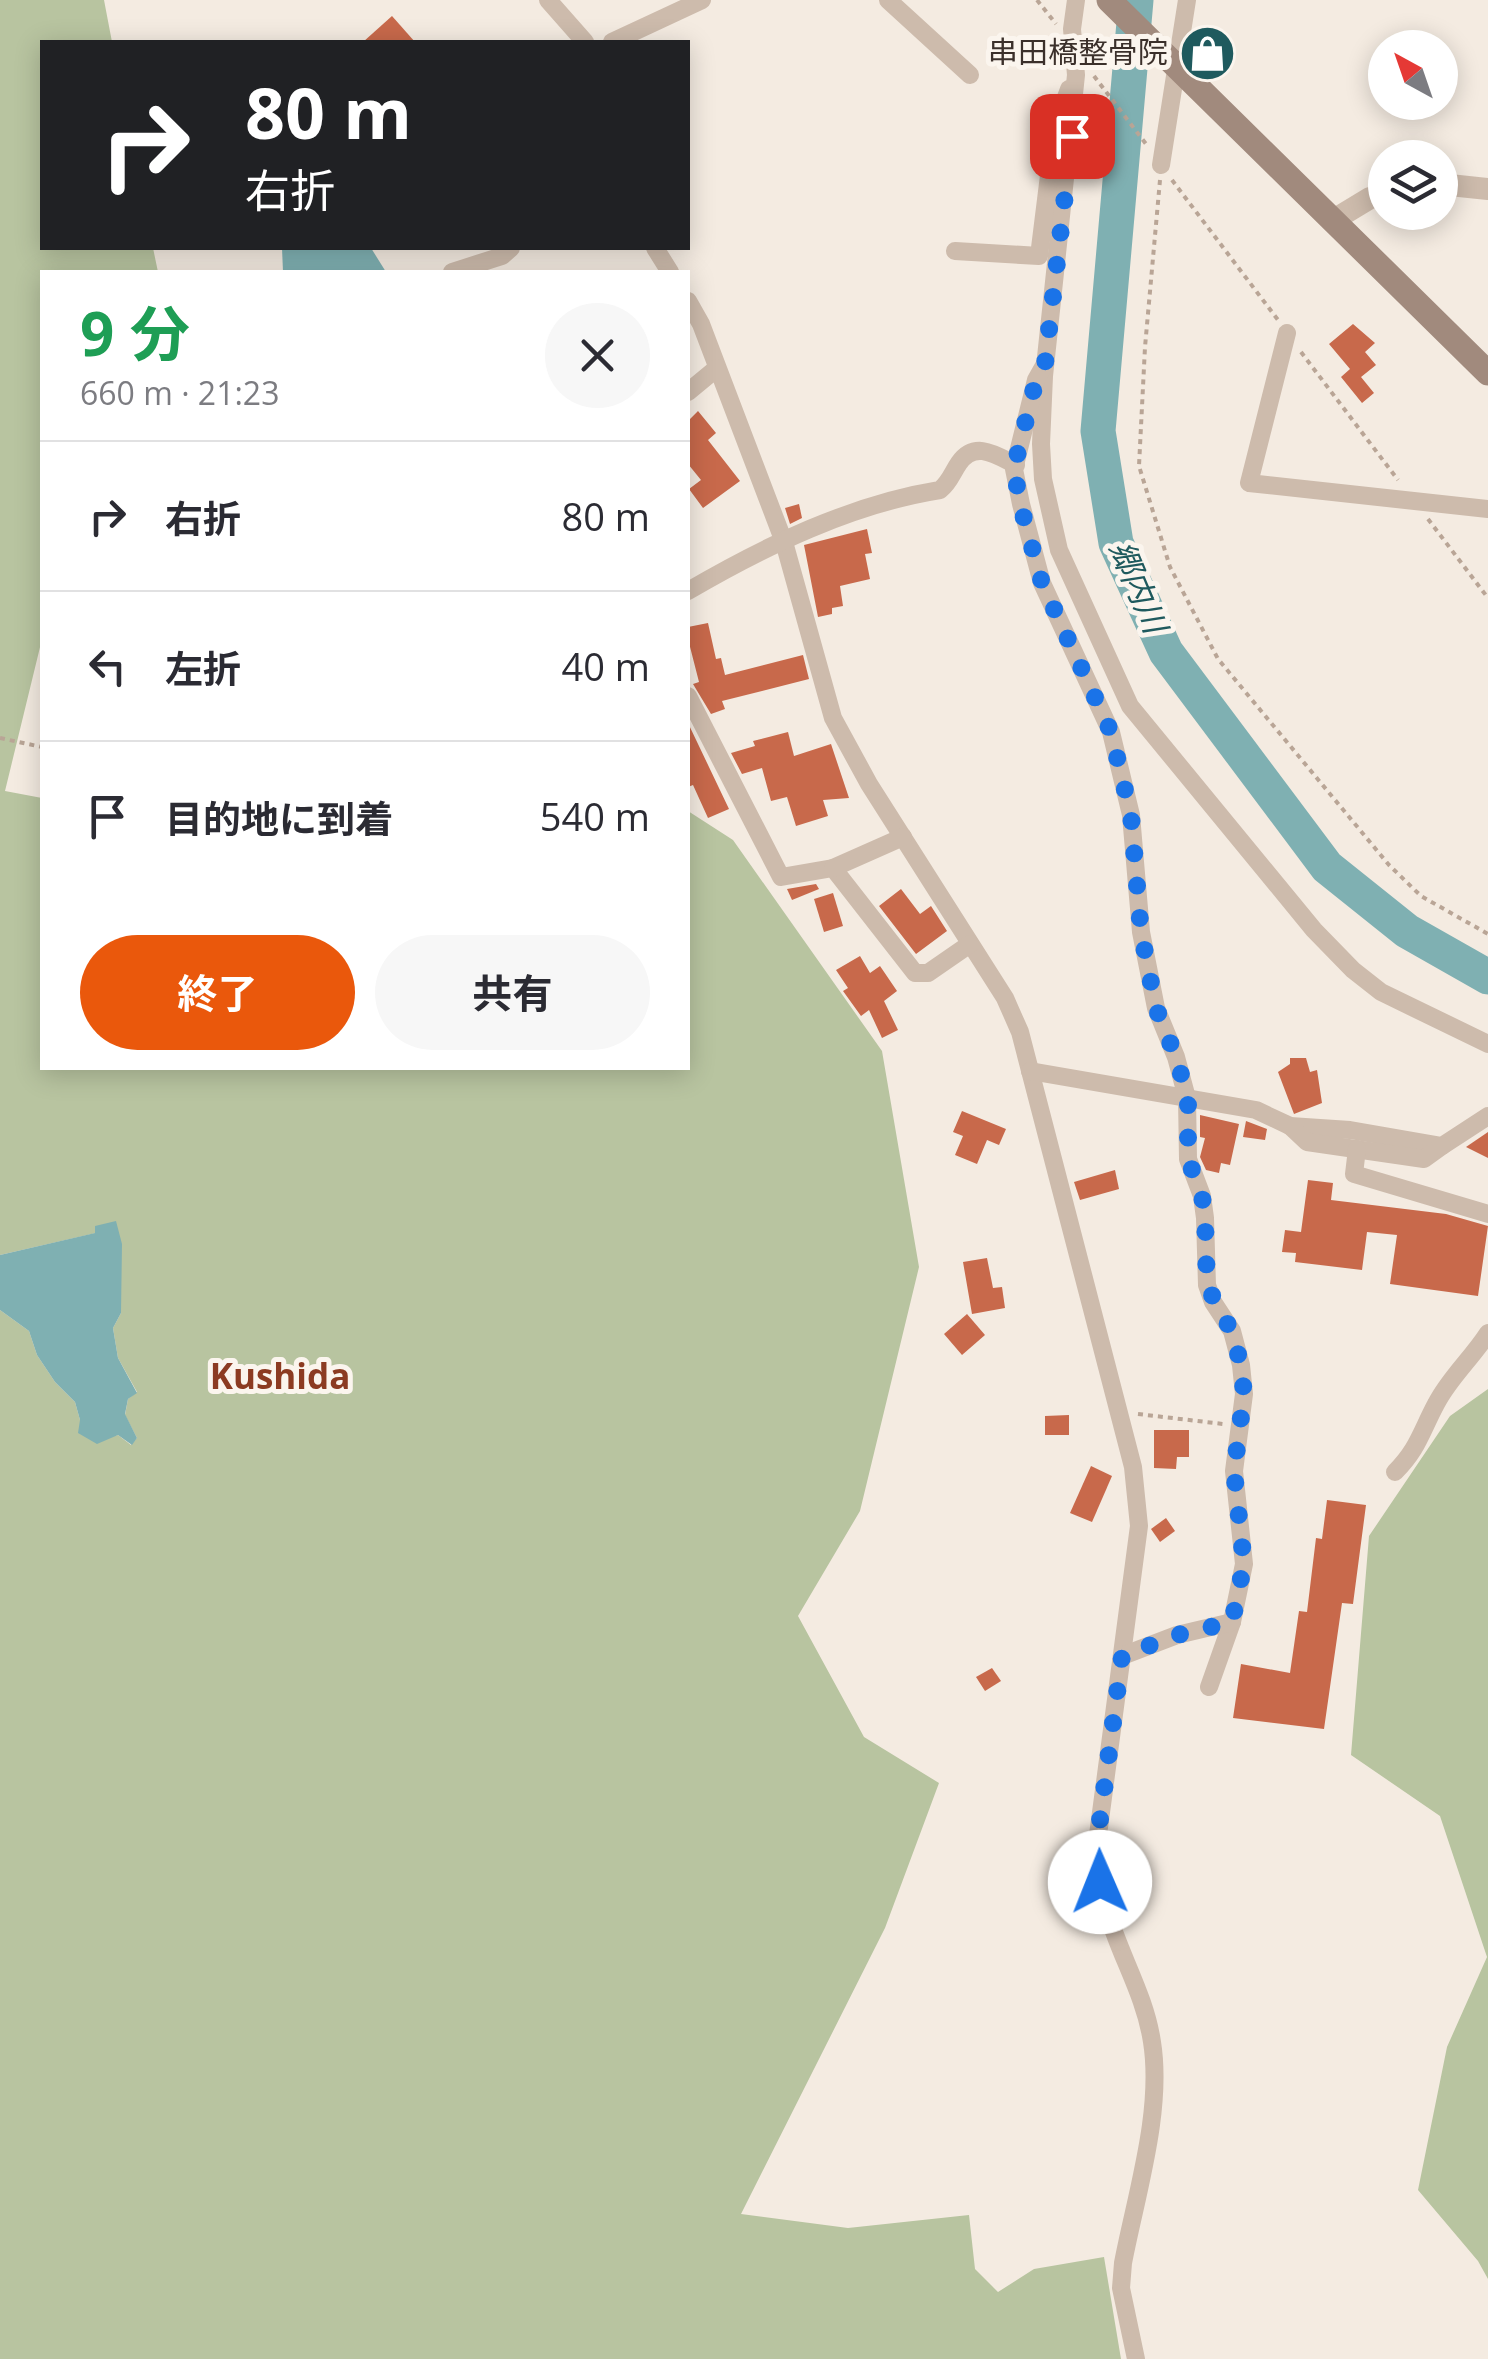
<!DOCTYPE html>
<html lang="ja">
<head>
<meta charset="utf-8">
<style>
	:root { --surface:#fff; --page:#f7f7f7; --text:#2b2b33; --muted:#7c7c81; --line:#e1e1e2; --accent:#ea580c }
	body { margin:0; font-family:"Open Sans","Noto Sans JP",sans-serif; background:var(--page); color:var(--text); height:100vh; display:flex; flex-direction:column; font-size:38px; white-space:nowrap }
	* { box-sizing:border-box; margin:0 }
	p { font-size:32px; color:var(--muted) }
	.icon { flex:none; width:55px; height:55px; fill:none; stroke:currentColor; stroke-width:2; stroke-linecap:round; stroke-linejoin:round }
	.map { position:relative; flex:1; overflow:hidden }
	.side { position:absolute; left:40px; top:270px; width:650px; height:800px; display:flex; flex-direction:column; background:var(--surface); border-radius:0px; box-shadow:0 5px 25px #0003 }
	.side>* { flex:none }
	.banner { position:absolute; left:40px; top:40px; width:650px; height:210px; border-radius:0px; box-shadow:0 5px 25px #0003; background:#202124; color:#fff; overflow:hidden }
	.needle { width:65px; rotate:320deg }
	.buttons { position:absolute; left:1368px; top:30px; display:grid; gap:20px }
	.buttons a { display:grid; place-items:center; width:90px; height:90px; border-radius:50%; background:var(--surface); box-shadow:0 5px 25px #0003; font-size:50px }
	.pin { position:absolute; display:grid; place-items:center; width:85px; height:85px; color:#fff; margin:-42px; border-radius:20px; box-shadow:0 5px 15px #0006 }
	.me { position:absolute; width:110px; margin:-55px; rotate:359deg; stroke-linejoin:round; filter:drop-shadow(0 0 8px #0008) }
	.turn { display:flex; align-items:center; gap:35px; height:210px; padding:0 40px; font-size:45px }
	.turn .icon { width:130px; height:130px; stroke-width:2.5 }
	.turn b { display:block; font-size:70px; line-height:85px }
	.round { display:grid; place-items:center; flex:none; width:105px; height:105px; border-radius:52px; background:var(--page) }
	.head { display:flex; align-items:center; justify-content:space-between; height:170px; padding:0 40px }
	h1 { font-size:60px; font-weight:700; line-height:75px; color:#1e9e55 }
	.cta { display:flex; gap:20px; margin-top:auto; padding:20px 40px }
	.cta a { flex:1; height:115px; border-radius:60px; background:var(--accent); color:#fff; font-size:40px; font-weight:700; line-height:115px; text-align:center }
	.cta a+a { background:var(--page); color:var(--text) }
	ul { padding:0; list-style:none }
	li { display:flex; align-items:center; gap:30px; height:150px; padding:0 40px; border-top:2px solid var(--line) }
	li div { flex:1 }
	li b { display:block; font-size:38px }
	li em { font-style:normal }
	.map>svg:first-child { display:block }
	.green { fill:#b8c4a0 }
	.water { fill:#7fb0b2 }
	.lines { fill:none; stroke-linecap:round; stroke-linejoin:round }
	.river { stroke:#7fb0b2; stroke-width:35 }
	.building { fill:#c8694b }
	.path { stroke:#b9a596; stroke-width:4; stroke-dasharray:5 5; stroke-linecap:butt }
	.minor { stroke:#cdbbac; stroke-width:18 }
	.tertiary { stroke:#cdbbac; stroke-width:22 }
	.secondary { stroke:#a18a7d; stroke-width:25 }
	.route { stroke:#1a73e8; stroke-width:18; stroke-dasharray:0 32.4 }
	.labels { text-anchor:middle; stroke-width:10; stroke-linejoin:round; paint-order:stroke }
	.poi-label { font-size:30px; fill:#3b302b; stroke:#fbf5ee; text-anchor:end }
	.water-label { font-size:32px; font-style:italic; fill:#1f5a5e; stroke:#fbf5ee }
	.quarter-label { font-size:35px; font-weight:bold; fill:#8c3b22; stroke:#fbf5ee }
</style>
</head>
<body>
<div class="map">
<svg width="1488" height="2359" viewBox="0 0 1488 2359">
	<rect width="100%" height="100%" fill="#f4ebe1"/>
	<g class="green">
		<polygon points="0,0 104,0 112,42 42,42 42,248 153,248 158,272 42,272 42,639 5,791 42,798 42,1068 688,1068 688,811 733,840 882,1051 919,1267 860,1511 798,1616 864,1737 939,1783 885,1928 741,2214 848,2228 969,2215 975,2269 998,2292 1034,2269 1104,2257 1121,2359 0,2359 0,1310 29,1331 37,1355 55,1382 75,1402 80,1420 106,1438 118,1435 131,1445 137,1438 125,1415 128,1399 137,1392 118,1358 113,1328 121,1313 121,1286 96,1233 0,1255"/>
		<polygon points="1488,1389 1488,2279 1478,2261 1418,2190 1447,2047 1487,1957 1440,1816 1351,1755 1369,1536 1450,1416"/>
	</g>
	<g class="water">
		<polygon points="282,248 371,248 386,272 283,272"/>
		<polygon points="116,1221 122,1244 121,1313 113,1328 118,1358 137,1393 128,1399 125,1414 137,1438 132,1445 118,1435 97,1444 78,1433 80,1420 75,1402 55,1382 37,1355 29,1331 0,1310 0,1255 95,1233 95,1226"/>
	</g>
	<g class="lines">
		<polyline class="river" points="1136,0 1098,431 1116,543 1166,652 1327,867 1407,931 1488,977"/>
	</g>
	<g class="building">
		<polygon points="392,16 415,42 363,42"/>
		<polygon points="1196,33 1222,40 1213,73 1198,65 1201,54 1191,52"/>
		<polygon points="1353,324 1375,343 1365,352 1376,365 1361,377 1374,393 1362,403 1341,377 1350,369 1329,344"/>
		<polygon points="698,411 716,433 708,440 740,481 703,508 689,489 701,480 688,464 688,421"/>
		<polygon points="799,504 802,518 790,524 785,508"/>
		<polygon points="867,529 872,553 865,554 870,579 840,586 843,606 832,608 832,614 818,617 804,545"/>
		<polygon points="708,623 716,659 721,658 725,675 803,655 809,679 722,701 725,709 711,714 693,684 699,682 688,639 688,627"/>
		<polygon points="688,723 729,809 708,818 693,785 688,787"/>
		<polygon points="788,732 794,756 831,744 849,798 823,800 828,816 796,826 787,797 771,801 762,768 742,774 731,753 755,746 753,741"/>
		<polygon points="816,884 819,889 792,900 787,889"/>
		<polygon points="901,889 920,914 931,906 947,931 916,954 879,906"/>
		<polygon points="833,893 843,926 824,932 814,899"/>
		<polygon points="860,956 870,973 880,966 897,991 884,1001 898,1030 882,1038 869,1010 861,1016 843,991 848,988 836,970"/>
		<polygon points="1290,1058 1306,1058 1310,1072 1317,1070 1322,1103 1294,1114 1278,1072 1290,1064"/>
		<polygon points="962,1111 1006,1129 999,1145 987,1140 977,1164 955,1155 963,1136 953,1132"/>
		<polygon points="1200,1115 1239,1124 1230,1165 1221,1163 1219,1173 1206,1170 1200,1157 1205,1138 1200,1137"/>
		<polygon points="1246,1121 1267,1129 1265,1140 1243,1137"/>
		<polygon points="1488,1132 1488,1158 1466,1147"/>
		<polygon points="1115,1170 1119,1189 1080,1200 1074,1182"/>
		<polygon points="1308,1180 1333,1183 1331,1200 1446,1214 1488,1226 1478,1296 1390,1284 1397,1235 1367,1232 1362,1270 1295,1262 1296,1253 1282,1252 1285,1230 1301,1232"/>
		<polygon points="987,1258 993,1288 1002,1287 1005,1308 972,1314 963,1262"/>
		<polygon points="967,1314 985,1335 962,1355 944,1334"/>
		<polygon points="1069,1415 1069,1435 1045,1435 1045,1416"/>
		<polygon points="1154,1430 1189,1430 1189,1457 1177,1457 1176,1469 1154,1468"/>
		<polygon points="1091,1466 1112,1476 1092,1522 1070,1513"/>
		<polygon points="1327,1500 1366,1505 1353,1604 1342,1603 1324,1729 1233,1718 1241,1664 1290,1673 1299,1611 1307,1612 1316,1538 1322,1539"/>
		<polygon points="1166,1518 1175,1531 1160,1542 1151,1529"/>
		<polygon points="992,1668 1001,1681 985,1691 976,1677"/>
	</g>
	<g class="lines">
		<g class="path">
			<polyline points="1037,0 1056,24"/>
			<polyline points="1094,76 1146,144"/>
			<polyline points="1160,180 1145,347 1139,466 1170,567 1218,659 1389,865 1421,896 1488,934"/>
			<polyline points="1172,180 1278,320"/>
			<polyline points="1301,352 1398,480"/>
			<polyline points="1428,519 1488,598"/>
			<polyline points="0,738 42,747"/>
			<polyline points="1138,1414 1223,1424"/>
		</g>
		<g class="minor">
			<polyline points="548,0 585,42"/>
			<polyline points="888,0 970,75"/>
			<polyline points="1076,0 1072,29 1076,75 1044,376 1041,444 1043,479 1059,550 1130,706 1314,930 1353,970 1381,992 1488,1044"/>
			<polyline points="612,42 702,0"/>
			<polyline points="1161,165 1187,0"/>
			<polyline points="655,248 670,272"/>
			<polyline points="955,251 1039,256 1055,127 1069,89"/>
			<polyline points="452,272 502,256 511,248"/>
			<path d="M 688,301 L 701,324 L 784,542 L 833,718 L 869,784 L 1005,998 L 1020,1032 L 1133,1467 L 1139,1526 L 1098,1835 C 1099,1861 1100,1886 1107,1911 C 1120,1956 1145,1995 1152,2042 C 1163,2111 1136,2195 1123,2263 L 1121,2288 L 1136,2359"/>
			<polyline points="1287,333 1249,483 1488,509"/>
			<polyline points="1045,364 1036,380 1014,469 1021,504 1042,583 1111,732 1131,815 1141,932 1156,1008 1176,1057 1187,1098 1188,1159 1202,1196 1205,1218 1207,1285 1213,1302 1232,1331 1241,1365 1244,1394 1234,1471 1244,1564 1232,1622 1209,1687"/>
			<polyline points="688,392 717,368"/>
			<path d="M 688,591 C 765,546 852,504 940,490 C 950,482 952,473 959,463 C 975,440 996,455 1016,465"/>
			<polyline points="688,696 781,877 833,868 915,973 928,973 970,944"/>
			<polyline points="833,868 903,837"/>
			<polyline points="1030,1071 1256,1110 1290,1126 1350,1130 1442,1146 1488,1116"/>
			<polyline points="1290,1126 1307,1142 1424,1159 1442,1146"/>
			<polyline points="1357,1149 1354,1174 1488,1214"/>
			<path d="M 1395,1472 C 1418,1449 1421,1432 1436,1404 C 1449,1378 1472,1358 1488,1333"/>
			<polyline points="1122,1656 1177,1635 1232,1622"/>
		</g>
		<g class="tertiary">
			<polyline points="1440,184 1488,189"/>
			<polyline points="1332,221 1370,198 1385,195"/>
		</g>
		<polyline class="secondary" points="1109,0 1488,373"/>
	</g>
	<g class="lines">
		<polyline class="route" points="1072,136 1045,364 1036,380 1014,468 1020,504 1042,583 1111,732 1131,815 1141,932 1156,1008 1176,1057 1188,1098 1188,1159 1202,1196 1205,1218 1207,1286 1232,1332 1241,1365 1244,1394 1234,1471 1244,1564 1232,1622 1177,1635 1122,1656 1098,1835 1100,1882"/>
	</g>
	<defs>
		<symbol id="shop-disc" viewBox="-11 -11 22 22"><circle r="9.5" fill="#1f5a5e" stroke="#fbf5ee"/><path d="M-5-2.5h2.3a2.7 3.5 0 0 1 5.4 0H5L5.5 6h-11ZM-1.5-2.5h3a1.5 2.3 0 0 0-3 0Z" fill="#fff"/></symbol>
	</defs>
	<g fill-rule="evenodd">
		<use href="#shop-disc" x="1176" y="22" width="63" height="63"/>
	</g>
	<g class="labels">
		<g class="poi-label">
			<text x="1168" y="63">串田橋整骨院</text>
		</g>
		<g class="water-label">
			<text transform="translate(1138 587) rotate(67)" y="11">郷内川</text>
		</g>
		<g class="quarter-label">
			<text x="280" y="1389">Kushida</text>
		</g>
	</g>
</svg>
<div class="buttons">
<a><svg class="needle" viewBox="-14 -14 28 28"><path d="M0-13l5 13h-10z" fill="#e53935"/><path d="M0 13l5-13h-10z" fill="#7c7c81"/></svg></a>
<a><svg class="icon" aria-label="layers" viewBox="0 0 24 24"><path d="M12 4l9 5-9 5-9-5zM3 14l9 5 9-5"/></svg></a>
</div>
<div class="pin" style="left:1072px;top:136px;background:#d93025"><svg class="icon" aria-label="arrive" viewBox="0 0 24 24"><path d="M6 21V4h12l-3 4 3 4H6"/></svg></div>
<svg class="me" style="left:1100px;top:1882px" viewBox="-20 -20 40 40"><circle r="19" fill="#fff"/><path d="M0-13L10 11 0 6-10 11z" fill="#1a73e8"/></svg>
<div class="banner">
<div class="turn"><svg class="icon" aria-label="right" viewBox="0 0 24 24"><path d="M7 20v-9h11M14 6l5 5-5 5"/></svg><div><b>80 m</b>右折</div></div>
</div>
<section class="side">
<div class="head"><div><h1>9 分</h1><p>660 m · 21:23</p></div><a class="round"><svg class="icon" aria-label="close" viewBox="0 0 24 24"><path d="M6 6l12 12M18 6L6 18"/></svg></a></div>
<ul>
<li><svg class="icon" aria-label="right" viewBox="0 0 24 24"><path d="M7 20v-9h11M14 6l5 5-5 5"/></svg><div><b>右折</b></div><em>80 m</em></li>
<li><svg class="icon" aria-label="left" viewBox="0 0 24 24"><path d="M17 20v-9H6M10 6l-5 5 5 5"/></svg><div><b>左折</b></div><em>40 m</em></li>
<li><svg class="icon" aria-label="arrive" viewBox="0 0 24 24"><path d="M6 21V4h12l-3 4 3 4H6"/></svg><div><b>目的地に到着</b></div><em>540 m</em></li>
</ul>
<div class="cta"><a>終了</a><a>共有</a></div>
</section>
</div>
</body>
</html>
